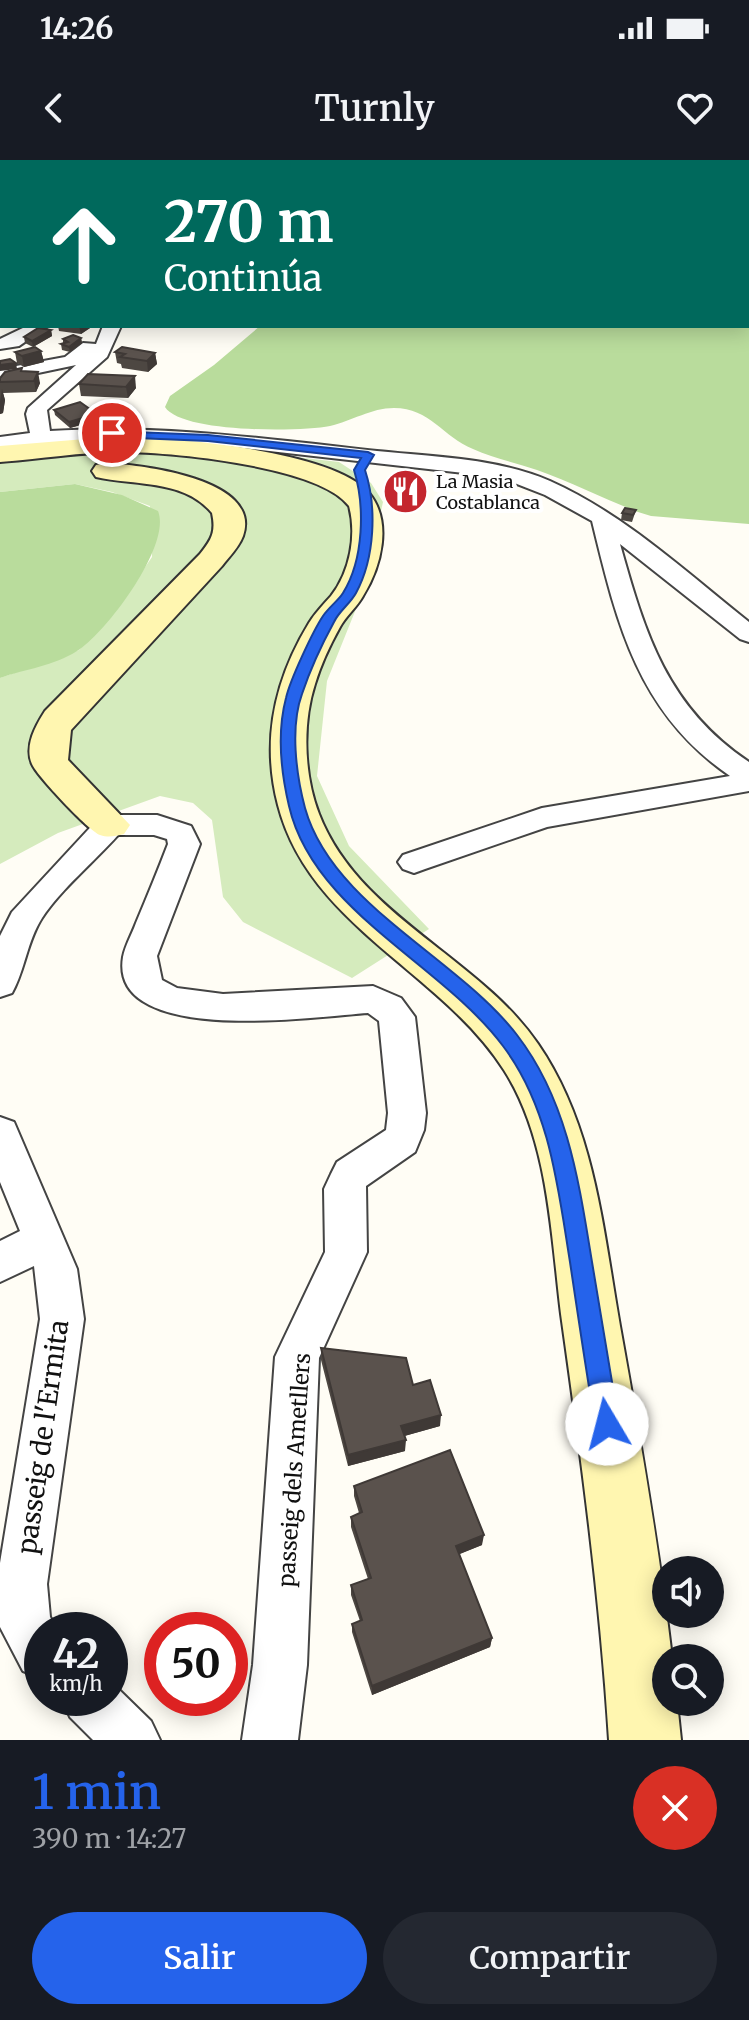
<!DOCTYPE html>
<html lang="es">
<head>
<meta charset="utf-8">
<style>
	:root { --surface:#171b24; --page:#242831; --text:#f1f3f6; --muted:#9ea1a6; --accent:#2563eb }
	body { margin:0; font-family:Merriweather,serif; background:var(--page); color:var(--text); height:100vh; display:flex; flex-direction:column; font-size:30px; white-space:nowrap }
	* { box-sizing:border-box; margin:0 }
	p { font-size:26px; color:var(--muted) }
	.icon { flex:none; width:44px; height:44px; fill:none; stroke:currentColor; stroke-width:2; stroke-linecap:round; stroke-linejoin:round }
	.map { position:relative; height:1580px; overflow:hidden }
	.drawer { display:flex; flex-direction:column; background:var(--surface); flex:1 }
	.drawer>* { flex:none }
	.guide { position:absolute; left:0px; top:0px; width:750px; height:168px; box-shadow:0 4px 20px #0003; background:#00695c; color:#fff; overflow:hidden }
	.tools { position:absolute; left:652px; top:1396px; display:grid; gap:16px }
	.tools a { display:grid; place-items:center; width:72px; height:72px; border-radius:50%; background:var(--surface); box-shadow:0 4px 20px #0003; font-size:40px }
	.speed { position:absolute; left:24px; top:1452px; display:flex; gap:16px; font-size:40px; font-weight:700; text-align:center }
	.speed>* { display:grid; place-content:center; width:104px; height:104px; border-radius:50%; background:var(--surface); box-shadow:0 4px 20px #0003; line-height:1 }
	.speed small { font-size:20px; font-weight:400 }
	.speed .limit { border:12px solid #d22; background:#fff; color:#111 }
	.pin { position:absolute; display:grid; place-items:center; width:68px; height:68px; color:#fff; margin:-34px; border:4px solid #fff; border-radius:50%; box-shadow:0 2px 8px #0007 }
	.me { position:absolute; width:88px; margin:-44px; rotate:352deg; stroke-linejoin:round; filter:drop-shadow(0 0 6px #0008) }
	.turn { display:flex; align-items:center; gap:28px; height:168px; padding:0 32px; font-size:36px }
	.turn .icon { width:104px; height:104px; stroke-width:2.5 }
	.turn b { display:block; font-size:56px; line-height:68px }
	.round { display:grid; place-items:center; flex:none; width:84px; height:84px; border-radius:42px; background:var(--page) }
	.overview { display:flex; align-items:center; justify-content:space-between; height:136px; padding:0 32px }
	h1 { font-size:48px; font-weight:600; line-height:60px; color:var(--accent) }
	.primary-button { display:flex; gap:16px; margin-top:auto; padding:16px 32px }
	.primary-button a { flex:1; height:92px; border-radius:48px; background:var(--accent); color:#fff; font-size:32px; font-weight:600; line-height:92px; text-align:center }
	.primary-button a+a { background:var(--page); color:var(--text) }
	.status { display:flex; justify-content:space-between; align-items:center; height:56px; padding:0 40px; background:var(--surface); direction:ltr }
	.status svg { height:22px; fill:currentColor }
	header { display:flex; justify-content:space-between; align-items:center; height:104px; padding:0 32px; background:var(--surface); font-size:36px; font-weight:600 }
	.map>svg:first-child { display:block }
	.green { fill:#d5ebbd }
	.forest { fill:#b9dc9c }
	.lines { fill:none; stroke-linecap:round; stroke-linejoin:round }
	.street-casing { stroke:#444; stroke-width:4 }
	.secondary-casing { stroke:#333; stroke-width:4 }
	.street { fill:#fff; fill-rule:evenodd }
	.secondary { fill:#fff6b0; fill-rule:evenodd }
	.rail-casing { stroke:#c4262e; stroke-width:4 }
	.rail { stroke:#fff; stroke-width:3; stroke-dasharray:8; stroke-linecap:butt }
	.wall { fill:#4d4742 }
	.shaded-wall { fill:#3f3936 }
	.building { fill:#5a524d; stroke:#3f3936; stroke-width:2 }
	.route { fill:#2563eb; stroke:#184099; stroke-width:2 }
	.labels { text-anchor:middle; stroke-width:8; stroke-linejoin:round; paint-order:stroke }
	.far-poi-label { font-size:18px; fill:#111; stroke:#fff; text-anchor:start }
	.street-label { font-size:22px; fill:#111; stroke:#fff }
	.near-street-label { font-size:26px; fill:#111; stroke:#fff }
</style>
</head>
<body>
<div class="status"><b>14:26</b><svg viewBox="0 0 49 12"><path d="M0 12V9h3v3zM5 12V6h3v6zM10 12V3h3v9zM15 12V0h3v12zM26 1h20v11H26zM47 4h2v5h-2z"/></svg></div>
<header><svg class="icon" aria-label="back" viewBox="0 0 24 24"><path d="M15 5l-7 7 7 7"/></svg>Turnly<svg class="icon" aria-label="heart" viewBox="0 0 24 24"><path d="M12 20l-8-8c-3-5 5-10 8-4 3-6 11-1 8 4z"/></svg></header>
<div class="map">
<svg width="749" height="1580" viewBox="0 0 749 1580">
	<rect width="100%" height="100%" fill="#fffdf5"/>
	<polygon class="green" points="174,283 339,302 371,323 383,342 364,429 327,521 317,616 349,686 429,769 352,818 243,762 223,737 212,660 193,643 160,636 58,673 0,704 0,518 79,490 111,457 152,397 150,346 112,332 75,324 0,332 0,290"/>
	<g class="forest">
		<polygon points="0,0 319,0 2,2 0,43"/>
		<path d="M 350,0 L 749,0 L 749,364 L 651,356 L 638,352 C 604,339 571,322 537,310 C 516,303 493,298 473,289 C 443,277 430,248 394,248 C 371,248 352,261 330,266 C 300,272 181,273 165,247 L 170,236 L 214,205 L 260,166 L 748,166 L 748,2 L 347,2 Z"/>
		<path d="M 75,324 L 122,335 L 158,351 C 172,385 106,473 77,491 C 54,506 25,509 0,518 L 0,332 Z"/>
	</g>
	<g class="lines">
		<defs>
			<g id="street">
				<rect x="0" y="61" width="2" height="8"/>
				<polygon points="27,166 48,166 19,186 0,189 0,179"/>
				<path d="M 103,166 L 121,166 L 107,197 L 47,250 L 50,271 C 160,264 268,279 377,291 C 435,297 497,298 550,321 C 624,354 686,412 749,462 L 749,482 L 740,479 L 620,384 C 645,474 667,547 749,602 L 749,631 L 547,667 L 425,709 L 414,713 L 403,709 L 398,702 L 403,695 L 542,648 L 730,616 C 638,553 617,464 592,361 L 545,335 L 499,317 L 208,284 L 112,279 L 0,289 L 0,277 L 30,273 L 26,254 L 28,248 L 76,205 L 0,221 L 0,209 L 65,197 L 83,183 L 96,184 Z"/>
				<path d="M 110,655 L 157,655 L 191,666 L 200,684 L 157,796 L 162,820 L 177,828 L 223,834 L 373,826 L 401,838 L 415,857 L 426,953 L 424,970 L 415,992 L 366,1026 L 367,1092 L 319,1198 L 307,1505 L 298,1580 L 242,1580 L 253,1505 L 275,1197 L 325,1092 L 324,1029 L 331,1014 L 337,1002 L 386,970 L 388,953 L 379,861 L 368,853 C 320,856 108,888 123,797 C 125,786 132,774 136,763 C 147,737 158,710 168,684 L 167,679 L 154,675 L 118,675 C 95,701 61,729 42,758 C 27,781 25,810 12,833 L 0,837 L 0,776 L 12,752 L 99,658 Z"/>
				<polygon points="0,957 14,962 77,1109 84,1159 47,1424 50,1457 58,1470 42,1470 42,1518 23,1511 0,1467 0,1403 40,1159 34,1106 0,1122 0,1081 20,1071 0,1022"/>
				<polygon points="110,1521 151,1561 160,1580 93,1580 70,1557 62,1538 110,1538"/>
			</g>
			<g id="secondary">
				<path d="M 122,276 C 177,278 334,291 369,333 C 393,362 381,407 363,436 C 357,447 346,456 340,467 C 330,485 321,504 315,524 C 302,564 304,615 319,654 C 359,757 478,796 538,884 C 595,967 603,1070 620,1166 C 640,1277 659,1387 672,1498 L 666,1498 L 666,1542 L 677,1542 L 681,1580 L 609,1580 C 600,1437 581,1296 561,1154 C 551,1075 549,980 504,910 C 441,811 309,766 278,645 C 261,580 275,519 309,463 C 315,453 323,445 331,436 C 350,412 357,375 349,346 C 319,306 171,292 122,292 C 81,292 40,299 0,302 L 0,286 Z"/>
				<path d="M 106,303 C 139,305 263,318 243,376 C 239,387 229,397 222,406 L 71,570 L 68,600 L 130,665 L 124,674 C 115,676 109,678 100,675 C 89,671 37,616 32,604 C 24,586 36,565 45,551 L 200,394 C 212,379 216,372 212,353 C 184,319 135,326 96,317 L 92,311 L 96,305 Z"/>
			</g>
		</defs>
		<use href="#street" class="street-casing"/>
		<use href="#secondary" class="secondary-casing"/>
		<use href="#street" class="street"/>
		<use href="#secondary" class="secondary"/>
		<defs>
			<polyline id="rail" points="326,2 329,0"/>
		</defs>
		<use href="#rail" class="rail-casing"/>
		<use href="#rail" class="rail"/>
	</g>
	<g class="wall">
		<polygon points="58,166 93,166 81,174 59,171"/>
		<polygon points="51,170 52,176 33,187 25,183 24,177"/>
		<polygon points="81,178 82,183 70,192 62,190 61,184 63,184 63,179"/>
		<polygon points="41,191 44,202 24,207 17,203 15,192"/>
		<polygon points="115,192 155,193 157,204 148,212 122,208 121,204 117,203"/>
		<polygon points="23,211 40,223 36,232 3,233 5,240 3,253 0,254 0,218"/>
		<polygon points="79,224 136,228 128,238 81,236"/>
		<polygon points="54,250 97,254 98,260 70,268 55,255"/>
		<polygon points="636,350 632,362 621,360 622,353"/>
		<polygon points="321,1188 413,1225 440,1266 404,1276 405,1291 348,1306 321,1200"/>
		<polygon points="354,1326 482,1385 459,1394 492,1478 490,1487 372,1535 352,1472 352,1464 360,1461 351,1435 351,1425 368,1419 351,1367 351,1357 359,1353 354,1336"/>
	</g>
	<g class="shaded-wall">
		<polygon points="79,166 93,166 81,174"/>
		<polygon points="51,170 52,176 33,187 32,181"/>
		<polygon points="81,178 82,183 70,192 69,187"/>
		<polygon points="41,191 44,202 24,207 22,196"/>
		<polygon points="155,193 157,204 148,212 147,201"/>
		<polygon points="16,203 17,209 0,211 0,205"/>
		<polygon points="38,212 40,223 36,232 34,221"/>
		<polygon points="135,216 136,228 128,238 126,227"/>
		<polygon points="2,229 5,240 3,253 0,254 0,242"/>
		<polygon points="97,254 98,260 70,268 69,262"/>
		<polygon points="441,1255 440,1266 401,1277 401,1266"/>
		<polygon points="406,1280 405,1291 348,1306 348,1295"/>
		<polygon points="484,1375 482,1385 455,1396 456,1386"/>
		<polygon points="492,1478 490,1487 372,1535 372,1526"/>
	</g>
	<g class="building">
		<polygon points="38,168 51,170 32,181 24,177"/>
		<polygon points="73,175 81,178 69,187 61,184 68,182 63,179"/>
		<polygon points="35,187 41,191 22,196 15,192"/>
		<polygon points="122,187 155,193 147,201 120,197 125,194 115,192"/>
		<polygon points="10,199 16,203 0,205 0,201"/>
		<polygon points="22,208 21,211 38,212 34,221 0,222 0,218 5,212"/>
		<polygon points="88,214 135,216 126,227 79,224"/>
		<polygon points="80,242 97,254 69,262 54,250"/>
		<polygon points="625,348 636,350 633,355 622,353"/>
		<polygon points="321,1188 406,1198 413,1225 430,1220 441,1255 401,1266 406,1280 348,1295"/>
		<polygon points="450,1290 484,1375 456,1386 492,1478 372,1526 352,1464 362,1460 351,1425 371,1418 351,1357 362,1352 354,1326"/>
	</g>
	<path class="route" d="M 108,271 L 208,275 L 368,292 L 374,295 L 365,310 C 377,347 375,398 356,433 C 350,444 339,451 334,462 C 322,484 310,510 302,534 C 290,567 296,614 305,648 C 332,745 458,798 517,875 C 568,941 579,1023 592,1102 C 601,1156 610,1210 619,1264 L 616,1272 L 607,1276 L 598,1272 L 595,1264 C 586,1210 578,1156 570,1102 C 558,1028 550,948 503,886 C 442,804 313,751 289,646 C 281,612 277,572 286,538 C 290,520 313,471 323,456 C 329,447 338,441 343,433 C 364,399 365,346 354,310 L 361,298 L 208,281 L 112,277 L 108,276 Z"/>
	<defs>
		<symbol id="restaurant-disc" viewBox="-11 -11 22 22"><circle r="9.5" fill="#c4262e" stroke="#fff"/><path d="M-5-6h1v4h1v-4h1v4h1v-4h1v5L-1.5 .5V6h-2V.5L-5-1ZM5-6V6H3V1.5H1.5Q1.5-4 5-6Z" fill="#fff"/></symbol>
	</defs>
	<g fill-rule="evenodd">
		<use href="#restaurant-disc" x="380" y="306" width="51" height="51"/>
	</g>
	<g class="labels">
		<g class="far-poi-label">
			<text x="436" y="328">La Masia<tspan x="436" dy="21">Costablanca</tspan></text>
		</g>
		<g class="street-label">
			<text transform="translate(294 1310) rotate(-86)" y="8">passeig dels Ametllers</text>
		</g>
		<g class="near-street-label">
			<text transform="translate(43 1277) rotate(-82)" y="9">passeig de l'Ermita</text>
		</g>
	</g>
</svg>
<div class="tools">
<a><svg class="icon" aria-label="sound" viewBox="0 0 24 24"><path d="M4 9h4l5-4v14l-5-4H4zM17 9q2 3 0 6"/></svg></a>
<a><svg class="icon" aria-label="search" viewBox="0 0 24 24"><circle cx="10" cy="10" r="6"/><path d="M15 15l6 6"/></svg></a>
</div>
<div class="speed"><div>42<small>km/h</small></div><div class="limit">50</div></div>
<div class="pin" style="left:112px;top:273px;background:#d93025"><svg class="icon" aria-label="arrive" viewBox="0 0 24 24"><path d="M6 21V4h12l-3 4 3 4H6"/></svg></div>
<svg class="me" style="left:607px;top:1264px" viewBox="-20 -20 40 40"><circle r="19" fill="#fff"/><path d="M0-13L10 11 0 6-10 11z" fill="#2563eb"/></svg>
<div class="guide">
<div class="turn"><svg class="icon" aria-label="ahead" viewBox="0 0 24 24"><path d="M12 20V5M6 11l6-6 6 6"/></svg><div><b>270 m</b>Continúa</div></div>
</div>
</div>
<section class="drawer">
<div class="overview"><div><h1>1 min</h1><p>390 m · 14:27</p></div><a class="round" style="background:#d93025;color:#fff"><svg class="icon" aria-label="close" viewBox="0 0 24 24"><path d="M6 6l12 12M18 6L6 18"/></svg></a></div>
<div class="primary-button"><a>Salir</a><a>Compartir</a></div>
</section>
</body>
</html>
